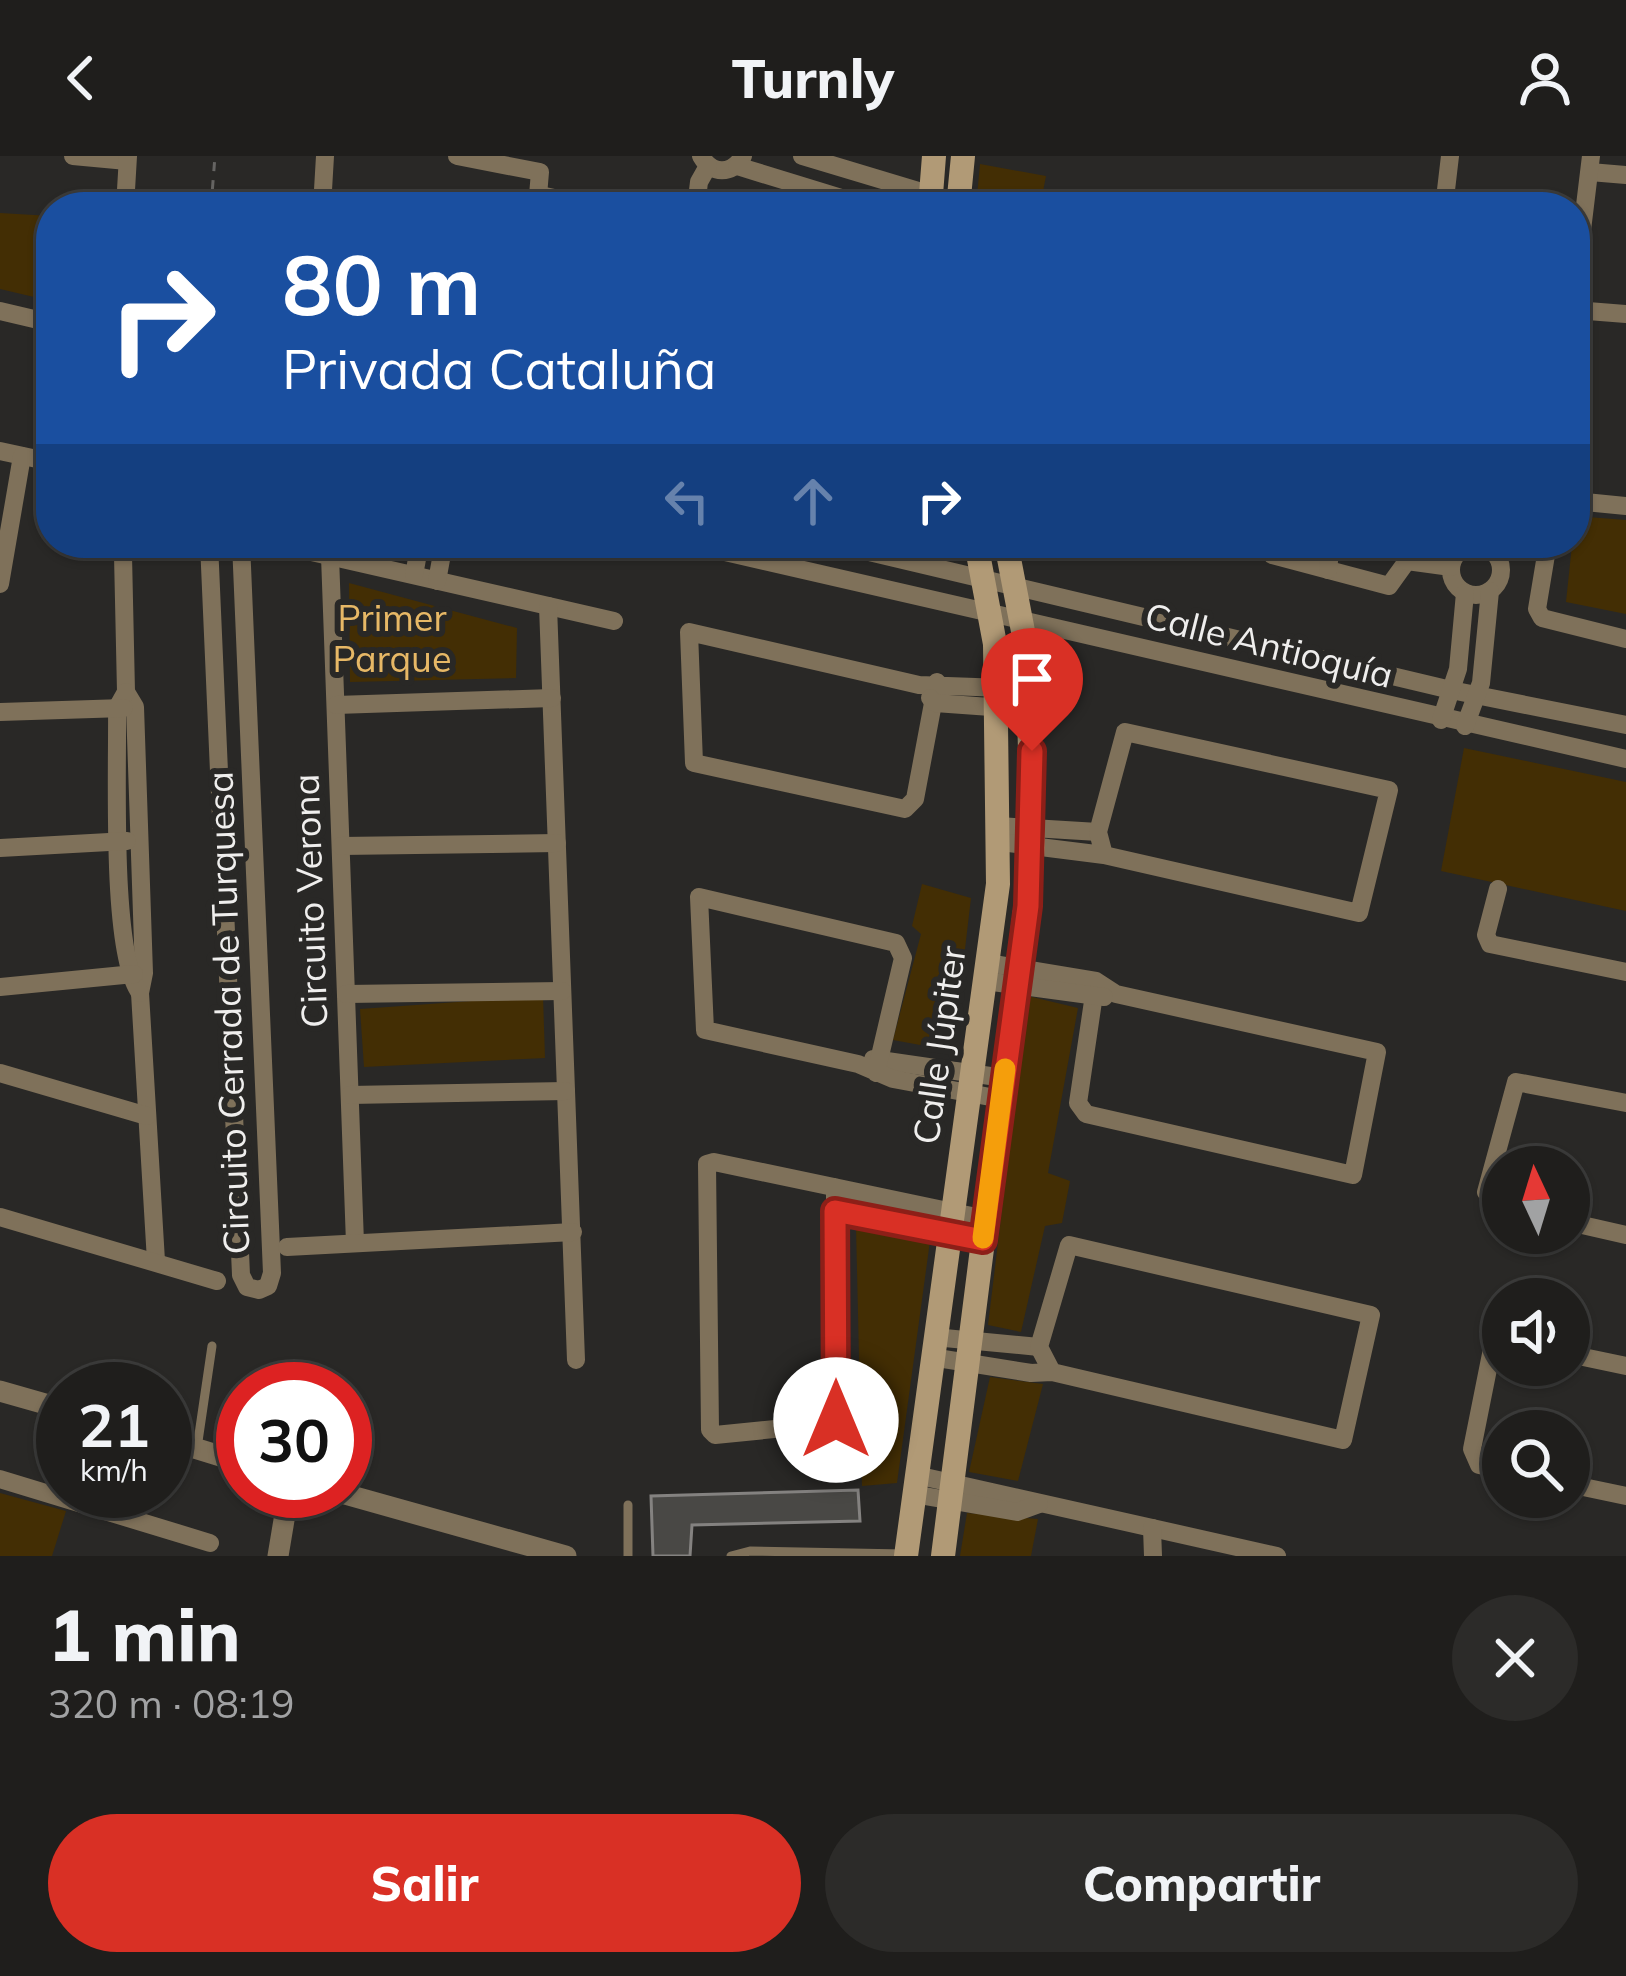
<!DOCTYPE html>
<html lang="es">
<head>
<meta charset="utf-8">
<style>
	:root { --surface:#1f1e1c; --page:#2c2b29; --text:#f1f3f6; --muted:#a1a2a3; --line:#3c3c3b; --accent:#d93025 }
	body { margin:0; font-family:Mulish,sans-serif; background:var(--page); color:var(--text); height:100vh; display:flex; flex-direction:column; font-size:45px; white-space:nowrap }
	* { box-sizing:border-box; margin:0 }
	p { font-size:39px; color:var(--muted) }
	.icon { flex:none; width:66px; height:66px; fill:none; stroke:currentColor; stroke-width:2; stroke-linecap:round; stroke-linejoin:round }
	.map { position:relative; height:1400px; overflow:hidden }
	.sheet { display:flex; flex-direction:column; background:var(--surface); flex:1 }
	.sheet>* { flex:none }
	.banner { position:absolute; left:36px; top:36px; width:1554px; height:366px; border-radius:48px; box-shadow:0 3px 9px #0004,0 0 0 3px var(--line); background:#1a4fa0; color:#fff; overflow:hidden }
	.needle { width:78px; rotate:356deg }
	.tools { position:absolute; left:1482px; top:990px; display:grid; gap:24px }
	.tools a { display:grid; place-items:center; width:108px; height:108px; border-radius:50%; background:var(--surface); box-shadow:0 3px 9px #0004,0 0 0 3px var(--line); font-size:60px }
	.speed { position:absolute; left:36px; top:1206px; display:flex; gap:24px; font-size:60px; font-weight:700; text-align:center }
	.speed>* { display:grid; place-content:center; width:156px; height:156px; border-radius:50%; background:var(--surface); box-shadow:0 3px 9px #0004,0 0 0 3px var(--line); line-height:1 }
	.speed small { font-size:30px; font-weight:400 }
	.speed .limit { border:18px solid #d22; background:#fff; color:#111 }
	.pin { position:absolute; display:grid; place-items:center; width:102px; height:102px; color:#fff; margin:-123px -51px; border-radius:50% 50% 50% 0; rotate:-45deg; box-shadow:0 0 12px #0007 }
	.pin .icon { rotate:45deg }
	.me { position:absolute; width:132px; margin:-66px; rotate:0deg; stroke-linejoin:round; filter:drop-shadow(0 0 9px #0008) }
	.turn { display:flex; align-items:center; gap:42px; height:252px; padding:0 48px; font-size:54px }
	.turn .icon { width:156px; height:156px; stroke-width:2.5 }
	.turn b { display:block; font-size:84px; line-height:102px }
	.lanes { display:flex; align-items:center; height:114px; padding:0 48px; background:#0003; justify-content:center; gap:60px; direction:ltr }
	.lanes .off { opacity:.35 }
	.round { display:grid; place-items:center; flex:none; width:126px; height:126px; border-radius:63px; background:var(--page) }
	.head { display:flex; align-items:center; justify-content:space-between; height:204px; padding:0 48px }
	h1 { font-size:72px; font-weight:800; line-height:90px }
	.cta { display:flex; gap:24px; margin-top:auto; padding:24px 48px }
	.cta a { flex:1; height:138px; border-radius:72px; background:var(--accent); color:#fff; font-size:48px; font-weight:800; line-height:138px; text-align:center }
	.cta a+a { background:var(--page); color:var(--text) }
	header { display:flex; justify-content:space-between; align-items:center; height:156px; padding:0 48px; background:var(--surface); font-size:54px; font-weight:800 }
	.map>svg:first-child { display:block }
	.green { fill:#432e04 }
	.building { fill:#494845; stroke:#848280; stroke-width:3 }
	.lines { fill:none; stroke-linecap:round; stroke-linejoin:round }
	.path { stroke:#656462; stroke-width:3; stroke-dasharray:9 9; stroke-linecap:butt }
	.service { stroke:#7f715a; stroke-width:9 }
	.minor { stroke:#7f715a; stroke-width:18 }
	.tertiary { stroke:#7f715a; stroke-width:21 }
	.secondary { stroke:#b19a76; stroke-width:24 }
	.route-casing { stroke:#8d1f18; stroke-width:30 }
	.route { stroke:#d93025; stroke-width:21 }
	.slow { stroke:#f59e0b; stroke-width:21 }
	.labels { text-anchor:middle; stroke-width:12; stroke-linejoin:round; paint-order:stroke }
	.park-label { font-size:36px; fill:#e7b866; stroke:#292826 }
	.street-label { font-size:36px; fill:#efeeed; stroke:#292826 }
</style>
</head>
<body>
<header><svg class="icon" aria-label="back" viewBox="0 0 24 24"><path d="M15 5l-7 7 7 7"/></svg>Turnly<svg class="icon" aria-label="person" viewBox="0 0 24 24"><circle cx="12" cy="8" r="4"/><path d="M4 21q1-7 8-7t8 7"/></svg></header>
<div class="map">
<svg width="1626" height="1400" viewBox="0 0 1626 1400">
	<rect width="100%" height="100%" fill="#292826"/>
	<g class="green">
		<polygon points="980,8 1046,20 1040,51 976,51"/>
		<polygon points="0,57 51,60 51,145 0,133"/>
		<polygon points="1575,360 1626,364 1626,458 1566,446"/>
		<polygon points="349,427 517,472 516,522 350,526"/>
		<polygon points="1464,592 1626,626 1626,755 1441,715"/>
		<polygon points="922,728 971,742 953,895 893,884 921,778 912,770"/>
		<polygon points="543,840 545,902 364,911 360,853"/>
		<polygon points="1028,840 1078,852 1048,1017 1070,1025 1062,1067 1045,1070 1021,1176 988,1169"/>
		<polygon points="856,1071 930,1085 897,1327 862,1330"/>
		<polygon points="990,1221 1043,1228 1018,1325 969,1316"/>
		<polygon points="0,1337 66,1355 52,1400 0,1400"/>
		<polygon points="967,1357 1038,1363 1031,1400 960,1400"/>
	</g>
	<polygon class="building" points="858,1334 860,1365 692,1369 690,1400 653,1400 651,1340"/>
	<g class="lines">
		<polyline class="path" points="211,51 215,0"/>
		<g class="service">
			<polyline points="197,1292 212,1190"/>
			<polyline points="628,1349 628,1400"/>
			<polyline points="731,1400 750,1395 904,1398"/>
		</g>
		<g class="minor">
			<polyline points="73,0 127,5"/>
			<polyline points="457,0 540,16 537,51"/>
			<path d="M 701,0 C 712,19 732,19 743,0"/>
			<polyline points="802,0 942,42"/>
			<polyline points="737,10 871,51"/>
			<polyline points="1590,16 1626,19"/>
			<polyline points="540,39 597,51"/>
			<polyline points="125,51 128,0"/>
			<polyline points="322,51 325,0"/>
			<polyline points="696,51 699,26 708,10"/>
			<polyline points="1444,51 1450,0"/>
			<polyline points="1575,132 1591,0"/>
			<polyline points="1575,154 1626,158"/>
			<polyline points="0,155 51,167"/>
			<polyline points="0,295 51,306"/>
			<polyline points="1575,345 1626,350"/>
			<polyline points="118,387 123,399 126,536 135,551 144,817 140,837 156,1105"/>
			<polyline points="209,387 241,1119 247,1131 259,1134 268,1130 272,1117 241,387"/>
			<polyline points="272,387 614,465"/>
			<polyline points="686,387 1626,603"/>
			<polyline points="831,387 1451,534 1626,569"/>
			<polyline points="1200,387 1204,387"/>
			<polyline points="1548,387 1537,453 1542,462 1626,483"/>
			<circle cx="1476" cy="414" r="25"/>
			<polyline points="1272,399 1389,430 1407,405 1409,387"/>
			<polyline points="330,400 355,1087"/>
			<polyline points="1407,405 1451,411"/>
			<polyline points="1328,414 1331,387"/>
			<polyline points="414,419 420,387"/>
			<polyline points="437,425 444,387"/>
			<polyline points="0,428 22,300"/>
			<polyline points="548,450 576,1204"/>
			<polyline points="937,526 915,643 905,653 694,607 689,476 919,529 1030,533"/>
			<path d="M 126,536 L 117,552 C 118,611 110,797 140,837"/>
			<polyline points="930,542 935,547 1031,554"/>
			<polyline points="336,549 552,542"/>
			<polyline points="0,556 124,552"/>
			<polyline points="1441,564 1458,513 1465,437"/>
			<polyline points="1465,570 1481,527 1490,435"/>
			<polyline points="999,670 1098,676"/>
			<polyline points="1000,686 1104,699 1359,757 1389,634 1125,576 1098,676 1104,699"/>
			<polyline points="341,690 557,687"/>
			<polyline points="0,692 127,685"/>
			<polyline points="1498,733 1486,779 1490,788 1626,816"/>
			<polyline points="988,807 1096,825 1116,838 1377,896 1353,1019 1086,958 1078,947 1096,825"/>
			<polyline points="985,825 1104,841"/>
			<polyline points="0,831 134,818"/>
			<polyline points="346,838 562,835"/>
			<polyline points="873,903 1004,922"/>
			<polyline points="0,917 147,960"/>
			<polyline points="876,917 903,802 896,787 699,741 705,874 858,908 893,923 1001,943"/>
			<polyline points="350,939 566,935"/>
			<polyline points="835,1031 835,1267 715,1279 710,1274 707,1008 714,1006 986,1063"/>
			<polyline points="1503,1050 1486,1036 1516,926 1626,947"/>
			<polyline points="835,1056 983,1084"/>
			<polyline points="0,1061 217,1125"/>
			<polyline points="1569,1066 1626,1079"/>
			<polyline points="287,1091 573,1076"/>
			<polyline points="934,1181 1039,1191"/>
			<polyline points="1503,1183 1493,1188 1472,1293 1479,1309 1503,1314"/>
			<polyline points="1569,1198 1626,1210"/>
			<polyline points="931,1201 1031,1217 1052,1216 1343,1284 1371,1159 1069,1089 1039,1191 1052,1216"/>
			<polyline points="916,1319 1277,1400"/>
			<polyline points="0,1323 210,1387"/>
			<polyline points="1569,1328 1626,1340"/>
			<polyline points="913,1338 1017,1356 1039,1348"/>
			<polyline points="1152,1372 1153,1400"/>
		</g>
		<g class="tertiary">
			<polyline points="0,1235 63,1253"/>
			<polyline points="165,1283 243,1307"/>
			<polyline points="334,1335 566,1400"/>
			<polyline points="278,1400 285,1358"/>
		</g>
		<g class="secondary">
			<polyline points="930,51 934,0"/>
			<polyline points="958,51 963,0"/>
			<polyline points="906,1400 998,728 995,488 976,387"/>
			<polyline points="943,1400 1033,691 1027,496 1006,387"/>
		</g>
	</g>
	<g class="lines">
		<defs>
			<polyline id="route" points="836,1264 835,1055 983,1084 1028,750 1032,595"/>
		</defs>
		<use href="#route" class="route-casing"/>
		<use href="#route" class="route"/>
		<polyline class="slow" points="983,1082 1005,913"/>
	</g>
	<g class="labels">
		<g class="park-label">
			<text x="392" y="475">Primer<tspan x="392" dy="41">Parque</tspan></text>
		</g>
		<g class="street-label">
			<text transform="translate(1269 489) rotate(14)" y="13">Calle Antioquía</text>
			<text transform="translate(310 745) rotate(-92)" y="13">Circuito Verona</text>
			<text transform="translate(228 857) rotate(-92)" y="13">Circuito Cerrada de Turquesa</text>
			<text transform="translate(939 889) rotate(-82)" y="13">Calle Júpiter</text>
		</g>
	</g>
</svg>
<div class="tools">
<a><svg class="needle" viewBox="-14 -14 28 28"><path d="M0-13l5 13h-10z" fill="#e53935"/><path d="M0 13l5-13h-10z" fill="#a1a2a3"/></svg></a>
<a><svg class="icon" aria-label="sound" viewBox="0 0 24 24"><path d="M4 9h4l5-4v14l-5-4H4zM17 9q2 3 0 6"/></svg></a>
<a><svg class="icon" aria-label="search" viewBox="0 0 24 24"><circle cx="10" cy="10" r="6"/><path d="M15 15l6 6"/></svg></a>
</div>
<div class="speed"><div>21<small>km/h</small></div><div class="limit">30</div></div>
<div class="pin" style="left:1032px;top:595px;background:#d93025"><svg class="icon" aria-label="arrive" viewBox="0 0 24 24"><path d="M6 21V4h12l-3 4 3 4H6"/></svg></div>
<svg class="me" style="left:836px;top:1264px" viewBox="-20 -20 40 40"><circle r="19" fill="#fff"/><path d="M0-13L10 11 0 6-10 11z" fill="#d93025"/></svg>
<div class="banner">
<div class="turn"><svg class="icon" aria-label="right" viewBox="0 0 24 24"><path d="M7 20v-9h11M14 6l5 5-5 5"/></svg><div><b>80 m</b>Privada Cataluña</div></div>
<div class="lanes"><svg class="icon off" aria-label="left" viewBox="0 0 24 24"><path d="M17 20v-9H6M10 6l-5 5 5 5"/></svg><svg class="icon off" aria-label="ahead" viewBox="0 0 24 24"><path d="M12 20V5M6 11l6-6 6 6"/></svg><svg class="icon" aria-label="right" viewBox="0 0 24 24"><path d="M7 20v-9h11M14 6l5 5-5 5"/></svg></div>
</div>
</div>
<section class="sheet">
<div class="head"><div><h1>1 min</h1><p>320 m · 08:19</p></div><a class="round"><svg class="icon" aria-label="close" viewBox="0 0 24 24"><path d="M6 6l12 12M18 6L6 18"/></svg></a></div>
<div class="cta"><a>Salir</a><a>Compartir</a></div>
</section>
</body>
</html>
